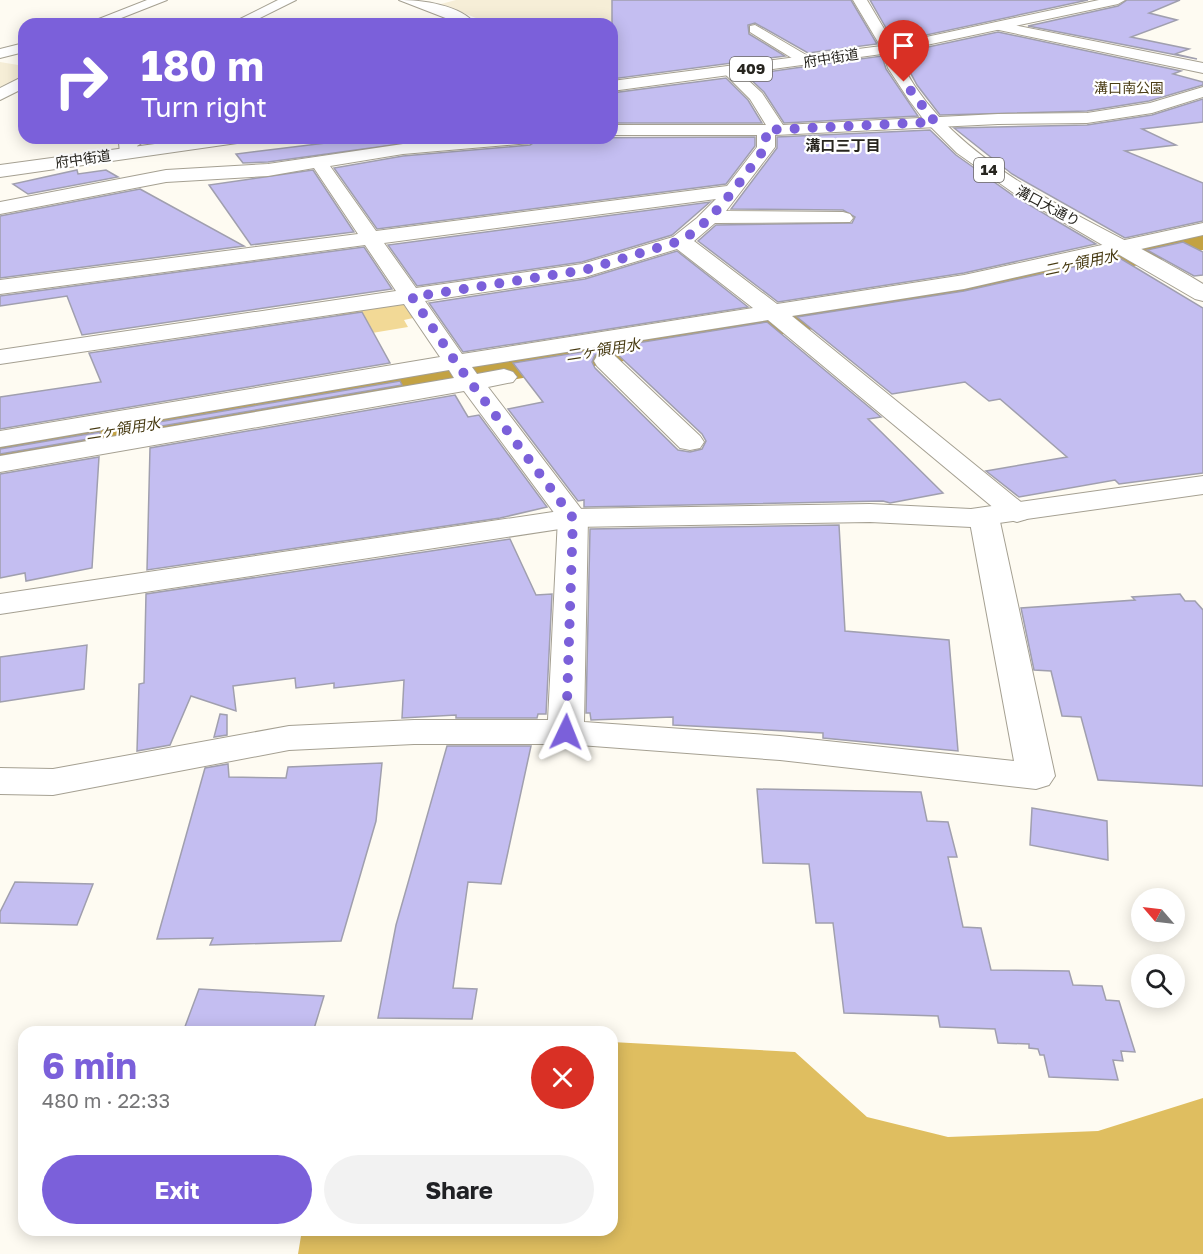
<!DOCTYPE html>
<html lang="en">
<head>
<meta charset="utf-8">
<style>
	:root { --surface:#fff; --page:#f2f2f2; --text:#202124; --muted:#757577; --accent:#7b60da }
	body { margin:0; font-family:"Golos Text","Noto Sans JP",sans-serif; background:var(--page); color:var(--text); height:100vh; display:flex; flex-direction:column; font-size:22px; white-space:nowrap }
	* { box-sizing:border-box; margin:0 }
	p { font-size:20px; color:var(--muted) }
	.icon { flex:none; width:33px; height:33px; fill:none; stroke:currentColor; stroke-width:2; stroke-linecap:round; stroke-linejoin:round }
	.map { position:relative; flex:1; overflow:hidden }
	.drawer { position:absolute; left:18px; top:1026px; width:600px; height:210px; display:flex; flex-direction:column; background:var(--surface); border-radius:18px; box-shadow:0 3px 15px #0003 }
	.drawer>* { flex:none }
	.banner { position:absolute; left:18px; top:18px; width:600px; height:126px; border-radius:18px; box-shadow:0 3px 15px #0003; background:#7b60da; color:#fff; overflow:hidden }
	.needle { width:39px; rotate:298deg }
	.controls { position:absolute; left:1131px; top:888px; display:grid; gap:12px }
	.controls a { display:grid; place-items:center; width:54px; height:54px; border-radius:50%; background:var(--surface); box-shadow:0 3px 15px #0003; font-size:30px }
	.pin { position:absolute; display:grid; place-items:center; width:51px; height:51px; color:#fff; margin:-62px -26px; border-radius:50% 50% 50% 0; rotate:-45deg; box-shadow:0 0 6px #0007 }
	.pin .icon { rotate:45deg }
	.me { position:absolute; width:66px; margin:-33px; rotate:2deg; stroke-linejoin:round; filter:drop-shadow(0 0 4px #0008) }
	.turn { display:flex; align-items:center; gap:21px; height:126px; padding:0 24px; font-size:27px }
	.turn .icon { width:78px; height:78px; stroke-width:2.5 }
	.turn b { display:block; font-size:42px; line-height:51px }
	.round { display:grid; place-items:center; flex:none; width:63px; height:63px; border-radius:32px; background:var(--page) }
	.summary { display:flex; align-items:center; justify-content:space-between; height:102px; padding:0 24px }
	h1 { font-size:36px; font-weight:700; line-height:45px; color:var(--accent) }
	.action { display:flex; gap:12px; margin-top:auto; padding:12px 24px }
	.action a { flex:1; height:69px; border-radius:36px; background:var(--accent); color:#fff; font-size:24px; font-weight:700; line-height:69px; text-align:center }
	.action a+a { background:var(--page); color:var(--text) }
	.map>svg:first-child { display:block }
	.built { fill:#f6eed7 }
	.green { fill:#f2d996 }
	.forest { fill:#dfbe60 }
	.lines { fill:none; stroke-linecap:round; stroke-linejoin:round }
	.river { fill:#c3a243; fill-rule:evenodd }
	.building { fill:#c4bef1; stroke:#a09fae; stroke-width:1.5; fill-rule:evenodd }
	.street-casing { stroke:#a5a092; stroke-width:2 }
	.secondary-casing { stroke:#a5a092; stroke-width:2 }
	.primary-casing { stroke:#a5a092; stroke-width:2 }
	.highway-casing { stroke:#a5a092; stroke-width:2 }
	.street { fill:#fff; fill-rule:evenodd }
	.secondary { fill:#fff; fill-rule:evenodd }
	.primary { fill:#fff; fill-rule:evenodd }
	.highway { fill:#fff; fill-rule:evenodd }
	.route { stroke:#7b60da; stroke-width:10; stroke-dasharray:0 18 }
	.labels { text-anchor:middle; stroke-width:4.5; stroke-linejoin:round; paint-order:stroke }
	.far-street-label { font-size:14px; fill:#27251f; stroke:#fff }
	.far-park-label { font-size:14px; fill:#4b3d15; stroke:#fff }
	.shield { fill:#fff; stroke:#686662; stroke-width:1.5 }
	.shield-label { font-size:15px; font-weight:bold; fill:#27251f }
	.far-neighbourhood-label { font-size:15px; font-weight:bold; fill:#27251f; stroke:#fff }
	.far-water-label { font-size:15px; font-style:italic; fill:#463910; stroke:#fff }
</style>
</head>
<body>
<div class="map">
<svg width="1203" height="1254" viewBox="0 0 1203 1254">
	<rect width="100%" height="100%" fill="#fefbf2"/>
	<g class="built">
		<polygon points="456,0 748,0 742,25 785,54 612,78 612,24 482,24 476,18 441,4"/>
		<polygon points="0,62 24,66 24,78 0,92"/>
	</g>
	<polygon class="green" points="400,300 413,318 404,320 408,327 366,334 349,330 339,314"/>
	<polygon class="forest" points="612,1042 795,1052 867,1117 948,1137 1098,1131 1203,1098 1203,1254 298,1254 302,1230 612,1230"/>
	<g class="lines">
		<polygon class="river" points="1203,224 1203,250 1026,291 909,313 0,466 0,432 909,285 1026,263"/>
	</g>
	<g class="building">
		<polygon points="612,0 851,0 877,44 808,53 755,23 748,25 749,34 785,56 612,79"/>
		<polygon points="870,0 1088,0 894,42"/>
		<polygon points="1127,0 1180,0 1149,13 1177,20 1131,37 1189,49 1175,54 1197,59 1028,26 1118,6"/>
		<polygon points="998,32 1181,71 1173,74 1203,82 1203,85 1149,101 1087,111 940,115 917,85 900,53"/>
		<polygon points="882,56 886,69 918,116 784,123 764,92 746,75 802,67 809,69 815,65"/>
		<polygon points="726,78 748,100 762,123 612,123 612,93"/>
		<polygon points="1203,99 1203,122 1142,129 1176,145 1125,151 1203,183 1203,221 1125,238 1012,174 954,128 1087,125 1152,115"/>
		<polygon points="930,130 956,155 1014,196 1096,244 964,273 778,302 698,241 716,225 852,223 855,217 843,210 731,209 777,148 777,137"/>
		<polygon points="755,137 755,146 726,184 377,229 334,168 403,156 530,145 541,138"/>
		<polygon points="367,138 444,138 268,162 243,163 236,154"/>
		<polygon points="77,170 78,174 106,170 118,177 28,194 13,184"/>
		<polygon points="313,170 354,232 251,245 209,185"/>
		<polygon points="140,189 244,246 0,278 0,216"/>
		<polygon points="710,202 672,235 582,262 417,286 388,245"/>
		<polygon points="1183,242 1203,252 1203,275 1194,276 1147,250"/>
		<polygon points="364,247 392,289 82,335 67,296 0,306 0,296"/>
		<polygon points="677,251 748,307 463,352 429,303 585,279"/>
		<polygon points="1118,257 1203,308 1203,473 1119,484 1115,480 1019,497 986,471 1067,457 1000,399 989,401 965,382 892,394 797,317 964,291"/>
		<polygon points="362,312 390,363 0,429 0,397 101,382 89,353"/>
		<path d="M 767,322 L 881,417 L 868,419 L 943,493 L 890,503 L 883,501 L 584,507 L 584,500 L 578,501 L 508,409 L 543,402 L 513,363 ZM 606,352 L 617,354 L 702,434 L 706,441 L 702,449 L 690,452 L 678,450 L 595,368 L 592,362 L 595,355 Z"/>
		<polygon points="400,381 402,385 150,428 135,426"/>
		<polygon points="455,395 468,417 479,415 547,507 500,518 147,570 150,448"/>
		<polygon points="100,432 100,437 0,454 0,449"/>
		<polygon points="99,457 92,568 26,581 25,573 0,578 0,474"/>
		<polygon points="839,525 845,631 949,640 958,751 823,738 823,733 673,725 673,717 591,720 590,713 586,713 590,529"/>
		<polygon points="510,539 536,595 552,594 546,714 538,714 537,718 456,718 456,715 402,718 404,680 334,688 334,683 296,688 295,678 233,686 236,711 191,696 170,745 137,751 139,684 144,683 146,594"/>
		<polygon points="1180,594 1185,601 1195,601 1203,610 1203,786 1098,780 1081,717 1062,716 1051,671 1034,670 1021,608 1135,600 1132,597"/>
		<polygon points="87,645 84,689 0,702 0,657"/>
		<polygon points="220,714 227,715 227,735 214,737"/>
		<polygon points="447,746 531,746 501,884 468,882 453,988 477,989 472,1019 378,1018 396,925"/>
		<polygon points="382,763 376,821 341,941 210,945 213,938 157,939 205,768 228,764 229,777 286,778 288,767"/>
		<polygon points="757,789 921,792 927,821 948,822 957,857 948,857 963,927 981,928 991,970 1069,971 1073,985 1102,986 1106,1000 1119,1001 1135,1052 1121,1051 1123,1061 1113,1060 1118,1080 1049,1077 1044,1055 1040,1055 1038,1049 1029,1048 1029,1044 998,1043 995,1029 940,1027 938,1016 844,1013 833,923 816,923 809,864 763,863"/>
		<polygon points="1032,808 1107,821 1108,860 1030,845"/>
		<polygon points="15,882 93,884 77,925 0,923 0,912"/>
		<polygon points="199,989 324,996 313,1032 183,1032"/>
	</g>
	<g class="lines">
		<defs>
			<g id="street">
				<polygon points="147,0 167,0 106,24 86,24"/>
				<polygon points="278,0 296,0 248,24 230,24"/>
				<path d="M 399,0 C 422,0 461,5 475,24 L 461,24 Z"/>
				<polygon points="999,22 1203,63 1203,73 994,29 994,23"/>
				<polygon points="755,25 813,59 816,62 808,67 803,65 750,32 750,26"/>
				<polygon points="24,43 24,52 0,58 0,49"/>
				<path d="M 730,66 L 735,68 L 762,93 L 783,125 L 998,114 L 1087,113 L 1150,103 L 1203,87 L 1203,97 L 1152,113 L 1087,123 L 998,124 L 775,135 L 775,147 L 726,211 L 843,212 L 850,214 L 853,218 L 850,222 L 715,223 L 694,241 L 777,304 L 964,275 L 1203,223 L 1203,235 L 964,289 L 792,316 L 1027,507 L 1032,513 L 1027,519 L 1017,522 L 1007,519 L 768,320 L 472,367 L 477,374 L 504,369 L 513,372 L 517,377 L 513,382 L 488,387 L 588,518 L 584,722 L 780,736 L 1014,761 L 969,517 L 974,511 L 984,508 L 994,511 L 999,517 L 1055,776 L 1049,785 L 1036,789 L 780,760 L 566,744 L 414,744 L 289,750 L 53,795 L 0,794 L 0,768 L 53,769 L 289,726 L 414,720 L 548,720 L 558,518 L 464,391 L 0,472 L 0,456 L 454,378 L 449,370 L 0,447 L 0,431 L 440,357 L 404,304 L 0,364 L 0,350 L 396,291 L 365,245 L 0,294 L 0,280 L 358,234 L 314,168 L 268,176 L 166,182 L 0,214 L 0,202 L 166,170 L 268,164 L 403,144 L 469,138 L 539,138 L 530,143 L 403,154 L 330,166 L 376,231 L 727,186 L 757,147 L 757,135 L 612,135 L 612,125 L 766,125 L 750,99 L 722,71 ZM 716,199 L 697,218 L 673,237 L 582,264 L 416,288 L 384,243 ZM 677,249 L 753,308 L 462,354 L 425,301 L 585,277 Z"/>
				<polygon points="24,76 24,88 0,100 0,88"/>
				<polygon points="125,138 150,138 137,146 138,153 129,158 120,153 119,143"/>
				<polygon points="606,354 615,356 700,436 704,442 700,448 690,450 680,448 597,366 594,361 597,356"/>
			</g>
			<g id="secondary">
				<polygon points="853,0 867,0 896,49 894,52 884,52"/>
				<polygon points="1203,476 1203,494 971,527 870,522 573,527 0,614 0,594 573,509 870,504 971,509"/>
			</g>
			<path id="primary" d="M 889,45 C 899,47 900,62 905,70 C 917,92 935,114 953,131 C 1024,198 1121,233 1203,284 L 1203,301 L 1195,299 L 1015,194 L 957,153 L 924,120 L 909,100 L 888,68 L 882,49 Z"/>
			<g id="highway">
				<polygon points="1099,0 1125,0 1118,4 889,53 612,91 612,81 889,45"/>
				<polygon points="199,138 246,138 237,143 0,177 0,165"/>
			</g>
		</defs>
		<use href="#street" class="street-casing"/>
		<use href="#secondary" class="secondary-casing"/>
		<use href="#primary" class="primary-casing"/>
		<use href="#highway" class="highway-casing"/>
		<use href="#street" class="street"/>
		<use href="#secondary" class="secondary"/>
		<use href="#primary" class="primary"/>
		<use href="#highway" class="highway"/>
	</g>
	<g class="lines">
		<path class="route" d="M 566,732 L 573,518 L 459,367 L 412,297 L 585,270 L 680,241 C 714,222 743,177 766,147 L 766,130 L 935,122 L 904,82"/>
	</g>
	<g class="labels">
		<g class="far-street-label">
			<text transform="translate(831 58) rotate(-9)" y="5">府中街道</text>
			<text transform="translate(83 159) rotate(-8)" y="5">府中街道</text>
			<text transform="translate(1048 206) rotate(28)" y="5">溝口大通り</text>
		</g>
		<g class="far-park-label">
			<text x="1129" y="93">溝口南公園</text>
		</g>
		<g class="shield">
			<rect x="730" y="57" width="42" height="24" rx="4.5"/>
			<rect x="974" y="158" width="30" height="24" rx="4.5"/>
		</g>
		<g class="shield-label">
			<text x="751" y="74">409</text>
			<text x="989" y="175">14</text>
		</g>
		<g class="far-neighbourhood-label">
			<text x="843" y="151">溝口三丁目</text>
		</g>
		<g class="far-water-label">
			<text transform="translate(1081 263) rotate(-12)" y="5">二ヶ領用水</text>
			<text transform="translate(603 350) rotate(-9)" y="5">二ヶ領用水</text>
			<text transform="translate(123 429) rotate(-9)" y="5">二ヶ領用水</text>
		</g>
	</g>
</svg>
<div class="controls">
<a><svg class="needle" viewBox="-14 -14 28 28"><path d="M0-13l5 13h-10z" fill="#e53935"/><path d="M0 13l5-13h-10z" fill="#757577"/></svg></a>
<a><svg class="icon" aria-label="search" viewBox="0 0 24 24"><circle cx="10" cy="10" r="6"/><path d="M15 15l6 6"/></svg></a>
</div>
<div class="pin" style="left:904px;top:82px;background:#d93025"><svg class="icon" aria-label="arrive" viewBox="0 0 24 24"><path d="M6 21V4h12l-3 4 3 4H6"/></svg></div>
<svg class="me" style="left:566px;top:732px" viewBox="-20 -20 40 40"><path d="M0-17L14 15 0 8-14 15z" fill="#7b60da" stroke="#fff" stroke-width="4"/></svg>
<div class="banner">
<div class="turn"><svg class="icon" aria-label="right" viewBox="0 0 24 24"><path d="M7 20v-9h11M14 6l5 5-5 5"/></svg><div><b>180 m</b>Turn right</div></div>
</div>
<section class="drawer">
<div class="summary"><div><h1>6 min</h1><p>480 m · 22:33</p></div><a class="round" style="background:#d93025;color:#fff"><svg class="icon" aria-label="close" viewBox="0 0 24 24"><path d="M6 6l12 12M18 6L6 18"/></svg></a></div>
<div class="action"><a>Exit</a><a>Share</a></div>
</section>
</div>
</body>
</html>
